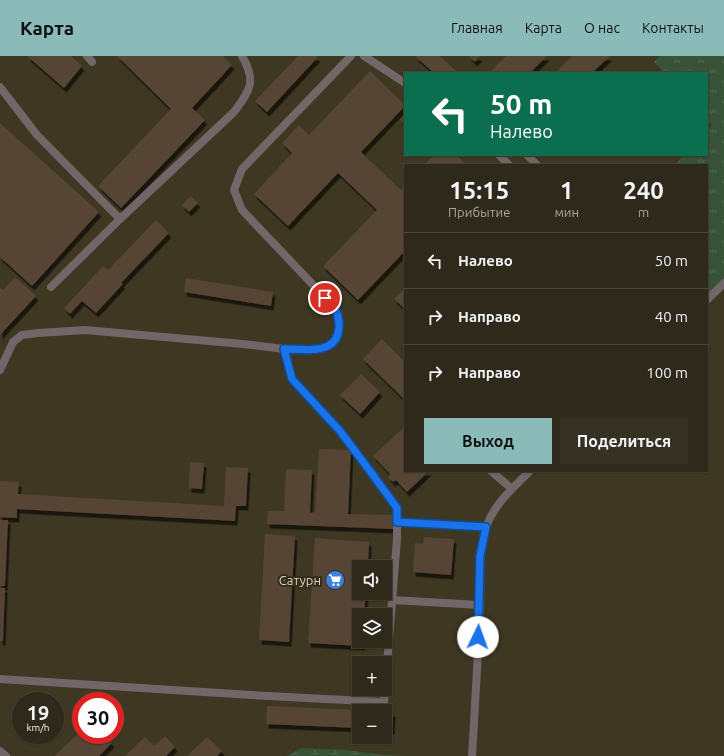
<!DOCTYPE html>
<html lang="ru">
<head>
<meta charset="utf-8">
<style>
	:root { --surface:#2e291a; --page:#363123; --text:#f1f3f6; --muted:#a7a6a2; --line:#494539; --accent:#8bbbb9 }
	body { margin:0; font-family:Ubuntu,sans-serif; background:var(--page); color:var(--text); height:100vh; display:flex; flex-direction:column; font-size:15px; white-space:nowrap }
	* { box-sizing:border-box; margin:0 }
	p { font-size:13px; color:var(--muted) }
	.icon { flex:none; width:22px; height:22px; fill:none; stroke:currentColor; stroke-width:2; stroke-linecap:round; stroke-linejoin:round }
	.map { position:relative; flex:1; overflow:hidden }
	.details { position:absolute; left:404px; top:108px; width:304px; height:308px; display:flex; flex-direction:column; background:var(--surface); border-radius:0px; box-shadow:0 1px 3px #0004,0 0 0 1px var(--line) }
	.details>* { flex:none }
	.hud { position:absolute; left:404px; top:16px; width:304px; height:84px; border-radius:0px; box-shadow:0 1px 3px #0004,0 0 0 1px var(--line); background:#0b6e4f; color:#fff; overflow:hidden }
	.controls { position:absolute; left:352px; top:504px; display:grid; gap:8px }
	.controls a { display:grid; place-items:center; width:40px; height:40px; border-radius:0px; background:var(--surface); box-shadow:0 1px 3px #0004,0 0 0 1px var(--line); font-size:20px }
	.speed { position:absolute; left:12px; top:636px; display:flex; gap:8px; font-size:20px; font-weight:700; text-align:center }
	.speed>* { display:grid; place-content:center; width:52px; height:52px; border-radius:50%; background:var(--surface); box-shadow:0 1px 3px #0004,0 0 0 1px var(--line); line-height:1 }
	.speed small { font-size:10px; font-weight:400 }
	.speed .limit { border:6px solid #d22; background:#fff; color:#111 }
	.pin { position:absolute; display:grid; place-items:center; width:34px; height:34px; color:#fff; margin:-17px; border:2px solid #fff; border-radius:50%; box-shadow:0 1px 4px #0007 }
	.me { position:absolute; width:44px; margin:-22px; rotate:3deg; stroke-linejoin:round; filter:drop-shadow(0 0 3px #0008) }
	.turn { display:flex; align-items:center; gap:14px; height:84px; padding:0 20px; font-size:18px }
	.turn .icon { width:52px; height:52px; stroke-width:2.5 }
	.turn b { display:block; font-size:28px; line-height:34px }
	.eta { display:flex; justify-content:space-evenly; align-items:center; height:68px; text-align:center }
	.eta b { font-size:24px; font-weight:700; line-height:28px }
	.cta { display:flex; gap:8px; margin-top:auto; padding:8px 20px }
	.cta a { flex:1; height:46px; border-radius:0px; background:var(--accent); color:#111; font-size:16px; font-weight:700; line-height:46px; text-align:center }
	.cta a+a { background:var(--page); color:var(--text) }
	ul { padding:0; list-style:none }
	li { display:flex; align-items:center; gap:12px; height:56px; padding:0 20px; border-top:1px solid var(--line) }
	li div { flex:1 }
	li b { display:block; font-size:15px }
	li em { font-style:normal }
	header { display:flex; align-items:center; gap:24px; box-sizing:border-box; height:56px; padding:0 20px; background:var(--accent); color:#111 }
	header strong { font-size:19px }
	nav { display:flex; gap:22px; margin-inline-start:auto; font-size:14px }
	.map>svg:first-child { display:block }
	.grass { fill:url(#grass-tufts) }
	.wetland { fill:url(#wetland-marsh) }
	.building { fill:#564535; filter:url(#shadow) }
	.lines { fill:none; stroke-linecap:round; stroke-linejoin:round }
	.lane { stroke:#726668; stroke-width:8 }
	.street { stroke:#726668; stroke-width:8 }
	.route-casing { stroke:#114b97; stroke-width:10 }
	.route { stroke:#1a73e8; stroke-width:7 }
	.labels { text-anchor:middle; stroke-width:4; stroke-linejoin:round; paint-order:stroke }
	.poi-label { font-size:13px; fill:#d7d2c6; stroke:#342d18; text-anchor:end }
</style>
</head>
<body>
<header>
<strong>Карта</strong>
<nav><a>Главная</a><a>Карта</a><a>О нас</a><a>Контакты</a></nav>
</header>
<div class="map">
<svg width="724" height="700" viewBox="0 0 724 700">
	<defs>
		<pattern id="grass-tufts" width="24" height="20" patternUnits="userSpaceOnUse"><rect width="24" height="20" fill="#375237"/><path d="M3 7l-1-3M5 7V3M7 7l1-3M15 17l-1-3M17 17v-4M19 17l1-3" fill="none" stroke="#536a52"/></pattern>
		<pattern id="wetland-marsh" width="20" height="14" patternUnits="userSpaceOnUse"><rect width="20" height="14" fill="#375237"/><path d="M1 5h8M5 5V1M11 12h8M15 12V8" fill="none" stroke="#536a52"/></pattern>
		<filter id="shadow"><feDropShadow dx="2.5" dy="4.5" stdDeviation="0" flood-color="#0009"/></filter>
	</defs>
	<rect width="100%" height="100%" fill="#3e3722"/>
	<polygon class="grass" points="660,0 724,0 724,223 707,239 707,109 675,109 684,99 707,99 707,74 712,69 707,64 707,17 664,17 654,6"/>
	<polygon class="wetland" points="301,692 347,694 376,698 407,700 287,700"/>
	<g class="building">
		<polygon points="27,0 71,0 82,10 64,32"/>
		<polygon points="117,0 223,0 232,9 192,52 205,64 121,152 98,130 171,53"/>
		<polygon points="298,0 316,0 318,1 267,56 255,45"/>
		<polygon points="415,0 440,0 458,17 434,17"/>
		<polygon points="469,0 480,0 475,6"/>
		<polygon points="506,0 547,0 530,17 489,17"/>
		<polygon points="572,0 610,0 592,17 555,17"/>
		<polygon points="370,15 405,49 405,50 361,96 401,134 405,129 405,195 358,244 323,210 377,154 338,117 288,170 254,138 292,97 282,87 299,69 309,79"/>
		<polygon points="405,58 405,69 400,64"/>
		<polygon points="0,67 99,156 32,230 0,201"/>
		<polygon points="434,99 456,99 467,109 424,109"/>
		<polygon points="191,140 198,147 189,156 182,149"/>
		<polygon points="156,164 169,177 121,227 123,228 96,257 82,245 70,258 64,252 103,210 108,214"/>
		<polygon points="15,221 36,240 0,279 0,232 3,234"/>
		<polygon points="186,222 273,236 271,250 184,236"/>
		<polygon points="405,232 405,253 394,243"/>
		<polygon points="382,283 405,306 405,344 363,303"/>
		<polygon points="361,318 380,336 360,358 340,339"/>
		<polygon points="405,370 405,415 429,415 407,436 396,424 393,426 388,421 390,418 373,400"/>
		<polygon points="319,393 351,394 348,458 394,459 394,473 267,468 268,455 284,455 286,413 312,414 310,457 315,456"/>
		<polygon points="190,406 204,407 202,433 189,432"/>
		<polygon points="226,411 248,412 246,450 236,450 235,465 17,453 17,462 0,461 0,425 19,426 18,438 224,450"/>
		<polygon points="0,464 8,464 5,530 0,530"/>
		<polygon points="265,478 295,480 289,586 259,584"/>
		<polygon points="424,481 454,483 451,519 413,516 415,487 423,488"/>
		<polygon points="315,482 369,486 368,511 359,511 359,537 366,537 364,559 359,559 359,585 363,585 362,590 308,587"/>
		<polygon points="0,532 5,532 3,585 0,585"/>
		<polygon points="267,650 359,654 359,672 266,668"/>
		<polygon points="385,656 393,656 392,674 385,674"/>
		<polygon points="81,675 81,679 88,679 91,683 95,679 104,679 112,687 99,700 54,700"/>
		<polygon points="165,680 175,691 166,700 125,700 145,681 154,690"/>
		<polygon points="207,681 222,695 217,700 187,700"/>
	</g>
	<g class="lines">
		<g class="lane">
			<polyline points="87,0 92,6"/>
			<polyline points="364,0 405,27"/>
			<polyline points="0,31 37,79 120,163"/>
			<polyline points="499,99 509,109"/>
			<polyline points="527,99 537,109"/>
			<path d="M 51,231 L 120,163 L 234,56 C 250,34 257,26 242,0"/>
			<polyline points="284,293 313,294 328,290 337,281 340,266 334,251 242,154 234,134 242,113 351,0"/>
			<polyline points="0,314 13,286 22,279 38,277 85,274 243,288 284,293 292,323 340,375 397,451 397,483 385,633"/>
			<polyline points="491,415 512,433"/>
			<polyline points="397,466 486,471"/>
			<polyline points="392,544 480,549"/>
			<polyline points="0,623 251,639 384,646 385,633"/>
			<polyline points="0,695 6,700"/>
		</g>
		<g class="street">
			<polyline points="707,244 724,227"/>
			<path d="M 472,700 C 475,650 478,601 480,551 C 481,524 478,498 486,472 C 493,449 513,432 530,415"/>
		</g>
	</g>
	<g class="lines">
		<defs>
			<path id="route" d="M 325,242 C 328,245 332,248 334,251 C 341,263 342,283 328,290 C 315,296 298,293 284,293 L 292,323 L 340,375 L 370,415 L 397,452 L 397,466 L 486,471 L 480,500 L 478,581"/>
		</defs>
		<use href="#route" class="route-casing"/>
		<use href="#route" class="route"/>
	</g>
	<defs>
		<symbol id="supermarket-disc" viewBox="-11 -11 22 22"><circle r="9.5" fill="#3f7fe0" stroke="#342d18"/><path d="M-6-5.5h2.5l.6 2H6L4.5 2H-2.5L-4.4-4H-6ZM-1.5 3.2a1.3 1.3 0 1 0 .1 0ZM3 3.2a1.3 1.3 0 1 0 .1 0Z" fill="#fff"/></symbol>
	</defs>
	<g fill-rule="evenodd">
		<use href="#supermarket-disc" x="324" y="513" width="22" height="22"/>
	</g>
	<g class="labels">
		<g class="poi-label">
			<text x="321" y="529">Сатурн</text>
		</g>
	</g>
</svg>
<div class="controls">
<a><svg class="icon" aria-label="sound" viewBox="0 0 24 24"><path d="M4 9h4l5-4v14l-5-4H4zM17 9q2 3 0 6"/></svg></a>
<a><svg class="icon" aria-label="layers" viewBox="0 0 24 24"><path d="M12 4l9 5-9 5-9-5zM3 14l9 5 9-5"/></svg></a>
<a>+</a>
<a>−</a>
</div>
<div class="speed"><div>19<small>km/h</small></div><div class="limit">30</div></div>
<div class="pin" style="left:325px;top:242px;background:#d93025"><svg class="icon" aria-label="arrive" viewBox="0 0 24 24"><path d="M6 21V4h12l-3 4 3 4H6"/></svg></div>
<svg class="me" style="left:478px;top:581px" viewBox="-20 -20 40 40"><circle r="19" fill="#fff"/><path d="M0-13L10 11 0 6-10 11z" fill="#1a73e8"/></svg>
<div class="hud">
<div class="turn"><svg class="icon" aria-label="left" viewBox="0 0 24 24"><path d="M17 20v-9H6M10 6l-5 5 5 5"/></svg><div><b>50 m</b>Налево</div></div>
</div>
<section class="details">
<div class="eta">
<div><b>15:15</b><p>Прибытие</p></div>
<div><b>1</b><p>мин</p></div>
<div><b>240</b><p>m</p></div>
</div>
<ul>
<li><svg class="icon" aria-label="left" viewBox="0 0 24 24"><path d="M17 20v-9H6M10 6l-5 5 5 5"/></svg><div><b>Налево</b></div><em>50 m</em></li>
<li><svg class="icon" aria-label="right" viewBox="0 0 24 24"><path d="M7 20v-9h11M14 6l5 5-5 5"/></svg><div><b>Направо</b></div><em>40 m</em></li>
<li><svg class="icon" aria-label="right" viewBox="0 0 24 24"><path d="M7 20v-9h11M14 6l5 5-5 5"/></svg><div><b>Направо</b></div><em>100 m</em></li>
</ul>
<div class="cta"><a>Выход</a><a>Поделиться</a></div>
</section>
</div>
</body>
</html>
